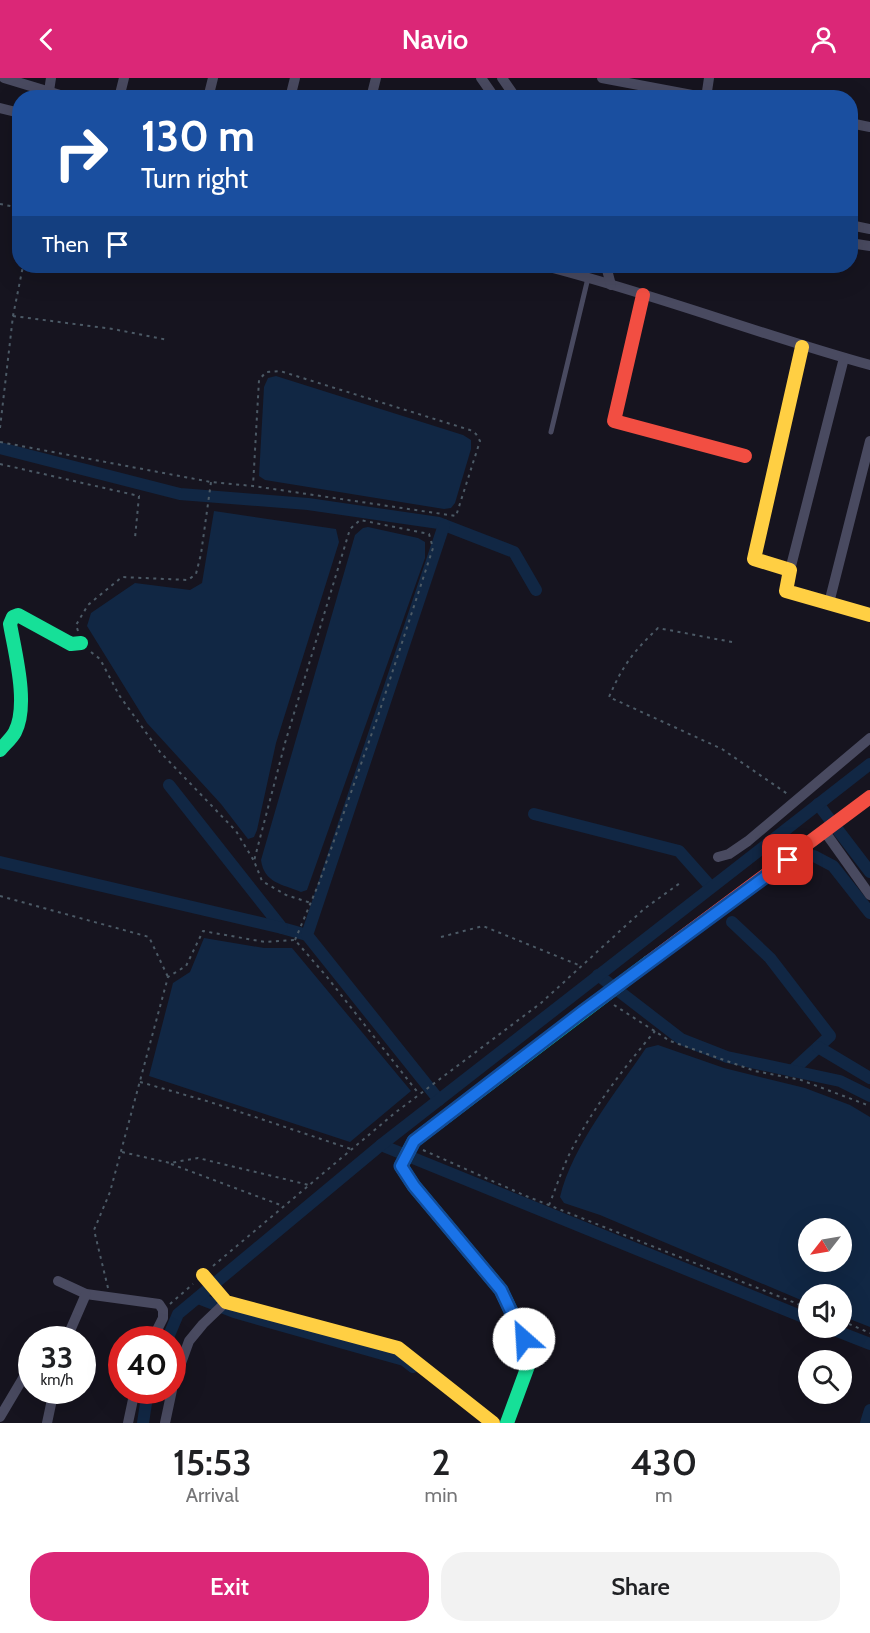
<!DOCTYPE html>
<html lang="en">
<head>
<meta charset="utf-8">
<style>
	:root { --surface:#fff; --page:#f2f2f2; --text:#202124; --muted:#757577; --accent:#db2777 }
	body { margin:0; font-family:Cabin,sans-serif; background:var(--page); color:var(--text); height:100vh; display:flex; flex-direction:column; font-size:22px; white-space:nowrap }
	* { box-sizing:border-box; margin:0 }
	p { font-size:20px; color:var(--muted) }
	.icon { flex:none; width:33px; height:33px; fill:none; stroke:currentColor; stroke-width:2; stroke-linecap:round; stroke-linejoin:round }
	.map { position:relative; height:1345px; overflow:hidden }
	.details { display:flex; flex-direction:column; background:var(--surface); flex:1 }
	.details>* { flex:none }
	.top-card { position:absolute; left:12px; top:12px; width:846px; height:183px; border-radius:24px; box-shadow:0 6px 24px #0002; background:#1a4fa0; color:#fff; overflow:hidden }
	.needle { width:39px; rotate:239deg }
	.fabs { position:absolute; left:798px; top:1140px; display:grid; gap:12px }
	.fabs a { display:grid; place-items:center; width:54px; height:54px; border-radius:50%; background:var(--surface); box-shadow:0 6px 24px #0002; font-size:30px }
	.speed { position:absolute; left:18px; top:1248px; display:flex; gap:12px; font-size:30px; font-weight:700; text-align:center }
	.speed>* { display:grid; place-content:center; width:78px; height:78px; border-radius:50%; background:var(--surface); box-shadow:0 6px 24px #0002; line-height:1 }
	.speed small { font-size:15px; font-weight:400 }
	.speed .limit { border:9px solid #d22; background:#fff; color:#111 }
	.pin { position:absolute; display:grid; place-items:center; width:51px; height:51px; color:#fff; margin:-26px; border-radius:12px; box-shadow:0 3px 9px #0006 }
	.me { position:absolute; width:66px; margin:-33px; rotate:334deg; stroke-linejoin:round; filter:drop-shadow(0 0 4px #0008) }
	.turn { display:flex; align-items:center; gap:21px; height:126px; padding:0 30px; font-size:27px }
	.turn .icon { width:78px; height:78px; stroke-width:2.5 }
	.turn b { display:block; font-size:42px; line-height:51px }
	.then { display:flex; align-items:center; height:57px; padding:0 30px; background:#0003; gap:12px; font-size:22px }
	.eta { display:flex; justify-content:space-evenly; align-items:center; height:102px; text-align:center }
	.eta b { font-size:36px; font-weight:600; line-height:42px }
	.button { display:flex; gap:12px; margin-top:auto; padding:12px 30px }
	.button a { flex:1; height:69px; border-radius:24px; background:var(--accent); color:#fff; font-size:24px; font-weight:600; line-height:69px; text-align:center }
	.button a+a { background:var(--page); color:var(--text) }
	header { display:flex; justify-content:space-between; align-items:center; height:78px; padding:0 30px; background:var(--accent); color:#fff; font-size:27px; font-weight:600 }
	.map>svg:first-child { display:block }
	.water { fill:#112744; fill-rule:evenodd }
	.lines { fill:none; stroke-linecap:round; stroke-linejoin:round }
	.canal { stroke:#112744; stroke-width:12 }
	.path { stroke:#4c5a66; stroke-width:2; stroke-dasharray:3 4.5; stroke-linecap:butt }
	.lane { stroke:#494a60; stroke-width:5 }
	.street { stroke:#494a60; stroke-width:10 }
	.fast { stroke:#16e098; stroke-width:14 }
	.slow { stroke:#ffcf43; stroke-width:14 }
	.jam { stroke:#f24e42; stroke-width:14 }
	.route-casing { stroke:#114b97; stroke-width:15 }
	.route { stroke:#1a73e8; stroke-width:10 }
</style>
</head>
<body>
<header><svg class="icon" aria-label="back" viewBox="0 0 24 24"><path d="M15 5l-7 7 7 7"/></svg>Navio<svg class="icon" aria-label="person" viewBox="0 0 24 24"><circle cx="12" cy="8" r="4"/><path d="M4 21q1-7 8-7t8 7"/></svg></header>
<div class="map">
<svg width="870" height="1345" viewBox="0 0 870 1345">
	<rect width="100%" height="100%" fill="#16141f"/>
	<g class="water">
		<polygon points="276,298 463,357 471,362 471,371 455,425 451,430 444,431 265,402 259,398 264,309 268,300"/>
		<polygon points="214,433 336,451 339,464 276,665 257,752 254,759 248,761 221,726 147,645 87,548 91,535 135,505 190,512 202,505"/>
		<path d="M 368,449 L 418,460 L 425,464 L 425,480 L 307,812 L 301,814 C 282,806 264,805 261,782 L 355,457 L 363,450 Z"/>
		<polygon points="204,860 264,870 292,870 411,1013 350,1064 149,998 173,905 190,894"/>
		<path d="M 658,967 L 724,990 L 805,1010 L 850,1027 L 870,1039 L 870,1249 L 842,1238 L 842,1216 L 808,1216 L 808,1225 L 600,1137 L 564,1125 L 560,1119 C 572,1068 617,1013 646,970 ZM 842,1150 L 842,1184 L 808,1184 L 808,1150 Z"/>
	</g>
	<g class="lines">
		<g class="canal">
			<polyline points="0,370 180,416 308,426 439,445 514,474 536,512"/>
			<polyline points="169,707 282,850 307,857"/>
			<polyline points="818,726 870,794"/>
			<polyline points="534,736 679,773 711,809"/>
			<polyline points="814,778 833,788 870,835"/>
			<polyline points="0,784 282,850"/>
			<polyline points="732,844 770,880 830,958 792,993"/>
			<polyline points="598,897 681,961 727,979 840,1003 870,1018"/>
			<polyline points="818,969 870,1000"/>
			<polyline points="439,1022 307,857 444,447"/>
			<polyline points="381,1067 808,1241"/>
			<polyline points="198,1220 234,1234 404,1282 413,1289"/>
			<polyline points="829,1250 870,1266"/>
			<polyline points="167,1262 178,1236 381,1067 870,686"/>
			<polyline points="143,1345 148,1312"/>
			<polyline points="866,1345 870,1332"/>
		</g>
		<g class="path">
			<polyline points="0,126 20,130"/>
			<polyline points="13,238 113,251 168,262"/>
			<polyline points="0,350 13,238 23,188"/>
			<polyline points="0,364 211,404 253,408 456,438 480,363 476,356 470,352 280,293 266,294 259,302 253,408"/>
			<polyline points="0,386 139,418 135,460"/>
			<polyline points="78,553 76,547 88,527 122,499 188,502 196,496 201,476 211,404"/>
			<path d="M 732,564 L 658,550 C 633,574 623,587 609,619 L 722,671 L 789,717"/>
			<polyline points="91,574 100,581 119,617 160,674 236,753 254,783"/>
			<polyline points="0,818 149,859 168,899"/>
			<polyline points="441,859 483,848 581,888"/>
			<polyline points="295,862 319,805 378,638 433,470 429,456 360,442 350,451 285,665 254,783 262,803 286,817 311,825"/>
			<polyline points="614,927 670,963 755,993 801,1002 870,1028"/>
			<polyline points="140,1004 210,1024 351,1071"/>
			<polyline points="423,1072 526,1118 808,1230"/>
			<polyline points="122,1074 170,1085 198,1080 309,1107"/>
			<polyline points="171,1086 283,1128"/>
			<path d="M 549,1127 C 556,1110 562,1091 570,1075 C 592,1031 623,991 655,953"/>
			<polyline points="213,1188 396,1034 541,925 644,831 680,805"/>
			<polyline points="108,1210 94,1152 110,1114 168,899 186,888 203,853 265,864 295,862 327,899 419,1016"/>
			<polyline points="170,1226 193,1206"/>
			<polyline points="842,1243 870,1255"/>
		</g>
		<polyline class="lane" points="551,354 588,200"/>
		<g class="street">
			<polyline points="4,0 70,20"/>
			<polyline points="481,0 495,20"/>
			<polyline points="502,0 516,20"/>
			<polyline points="602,0 708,20"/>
			<polyline points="49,13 51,0"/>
			<polyline points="119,20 124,0"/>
			<polyline points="208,20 213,0"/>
			<polyline points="290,20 295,0"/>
			<polyline points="371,20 376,0"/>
			<polyline points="706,20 709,0"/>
			<polyline points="0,30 20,35"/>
			<polyline points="850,45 870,49"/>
			<polyline points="850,147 870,151"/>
			<polyline points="850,165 870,168"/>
			<path d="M 545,188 C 655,216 761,257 870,287"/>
			<polyline points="606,188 611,207"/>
			<polyline points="790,492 844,280"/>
			<polyline points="829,525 870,363"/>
			<polyline points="825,754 870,817"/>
			<polyline points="718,779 729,776 748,763 870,660"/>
			<polyline points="58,1203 86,1216 159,1226 163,1232 163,1240 152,1262"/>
			<polyline points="66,1262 86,1216"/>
			<polyline points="172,1310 189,1263 203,1246 226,1224"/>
			<polyline points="0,1339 32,1285"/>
			<polyline points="47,1345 54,1312"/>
			<polyline points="128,1345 135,1312"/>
			<polyline points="165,1345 172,1312"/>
		</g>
		<g class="fast">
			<path d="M 0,672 C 5,666 12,660 15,654 C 29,627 15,575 10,546 L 13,539 L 18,537 L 71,566 L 81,565"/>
			<polyline points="507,1345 532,1277 501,1212 414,1108 401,1088 414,1063 649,884"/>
		</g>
		<g class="slow">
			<polyline points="802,269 754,481 790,492 786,513 870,537"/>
			<polyline points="203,1197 226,1224 398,1270 493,1345"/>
		</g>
		<g class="jam">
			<polyline points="643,217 614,343 745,378"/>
			<polyline points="649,884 870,719"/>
		</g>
	</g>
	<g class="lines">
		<defs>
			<polyline id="route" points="524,1261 501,1212 414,1108 401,1088 414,1063 582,934 788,782"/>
		</defs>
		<use href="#route" class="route-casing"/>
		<use href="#route" class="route"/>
	</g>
</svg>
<div class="fabs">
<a><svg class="needle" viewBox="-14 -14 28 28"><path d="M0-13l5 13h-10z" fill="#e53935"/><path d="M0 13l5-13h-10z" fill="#757577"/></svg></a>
<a><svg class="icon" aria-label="sound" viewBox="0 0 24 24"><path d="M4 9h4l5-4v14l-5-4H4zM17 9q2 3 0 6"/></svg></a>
<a><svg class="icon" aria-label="search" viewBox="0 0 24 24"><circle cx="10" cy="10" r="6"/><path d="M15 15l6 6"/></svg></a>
</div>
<div class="speed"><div>33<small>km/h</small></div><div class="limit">40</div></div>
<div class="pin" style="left:788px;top:782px;background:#d93025"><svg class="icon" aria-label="arrive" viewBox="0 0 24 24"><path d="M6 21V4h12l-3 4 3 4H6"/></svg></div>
<svg class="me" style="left:524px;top:1261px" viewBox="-20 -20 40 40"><circle r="19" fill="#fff"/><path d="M0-13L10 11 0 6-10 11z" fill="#1a73e8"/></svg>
<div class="top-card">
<div class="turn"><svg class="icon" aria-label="right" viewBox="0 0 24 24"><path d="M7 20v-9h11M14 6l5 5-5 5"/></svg><div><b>130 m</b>Turn right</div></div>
<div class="then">Then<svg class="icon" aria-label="arrive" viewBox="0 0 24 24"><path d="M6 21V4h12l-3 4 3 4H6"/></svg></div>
</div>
</div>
<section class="details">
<div class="eta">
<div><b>15:53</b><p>Arrival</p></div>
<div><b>2</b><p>min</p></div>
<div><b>430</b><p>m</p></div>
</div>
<div class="button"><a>Exit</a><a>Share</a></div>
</section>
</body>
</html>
